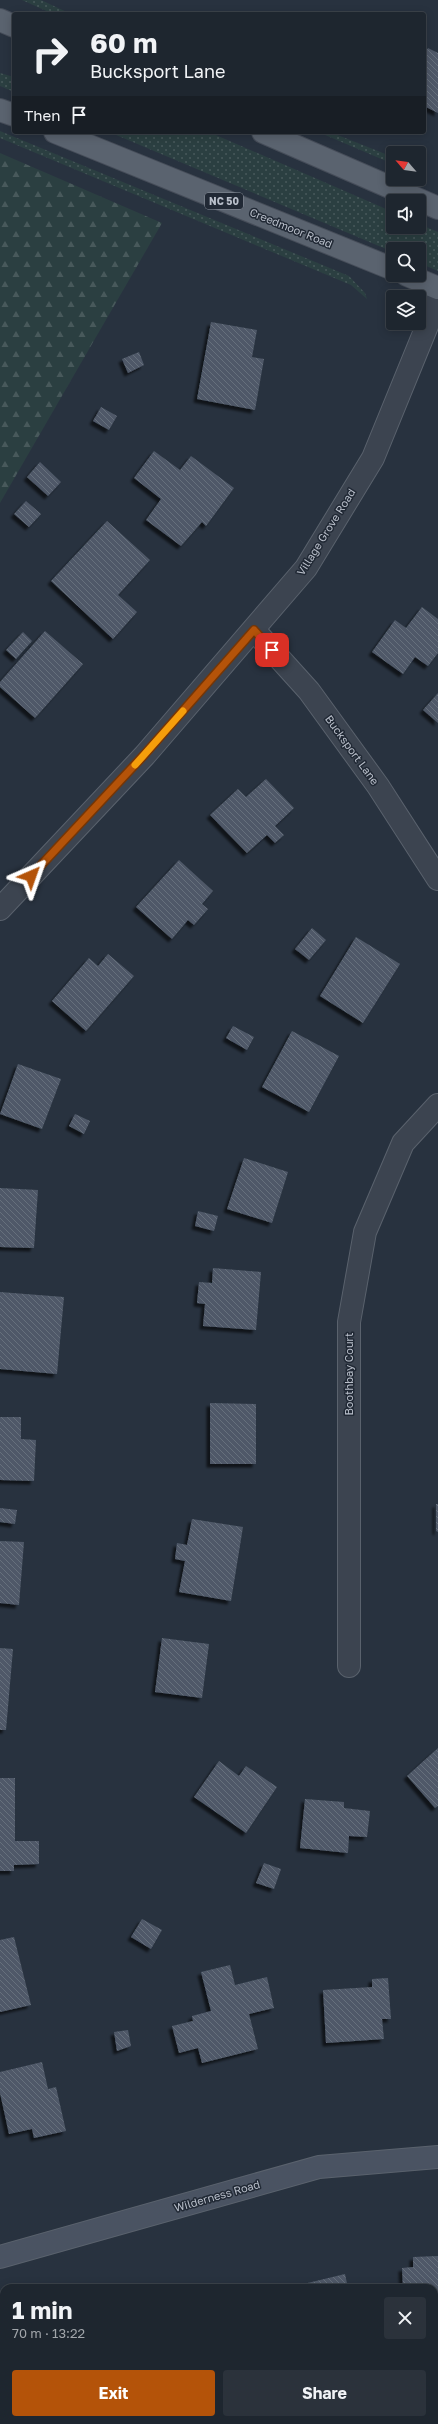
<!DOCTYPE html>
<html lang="en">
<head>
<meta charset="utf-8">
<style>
	:root { --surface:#1e262f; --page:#2b323b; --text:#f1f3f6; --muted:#a1a5aa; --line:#3c434b; --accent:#b45309 }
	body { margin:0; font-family:"Golos Text",sans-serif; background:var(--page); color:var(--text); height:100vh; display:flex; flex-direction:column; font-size:15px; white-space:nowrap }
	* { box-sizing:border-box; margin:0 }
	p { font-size:13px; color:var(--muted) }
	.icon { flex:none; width:22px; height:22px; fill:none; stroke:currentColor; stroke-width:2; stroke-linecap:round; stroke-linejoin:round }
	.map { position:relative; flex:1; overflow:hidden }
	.side { position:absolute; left:0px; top:2284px; width:438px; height:140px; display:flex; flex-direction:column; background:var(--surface); border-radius:12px 12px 0 0; box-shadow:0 2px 10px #0003,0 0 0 1px var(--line) }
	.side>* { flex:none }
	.guide { position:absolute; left:12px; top:12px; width:414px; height:122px; border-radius:4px; box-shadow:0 2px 10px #0003,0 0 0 1px var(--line); background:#1e262f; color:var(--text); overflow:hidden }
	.needle { width:26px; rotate:298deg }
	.tools { position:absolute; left:386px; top:146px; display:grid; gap:8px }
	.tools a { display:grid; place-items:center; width:40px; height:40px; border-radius:4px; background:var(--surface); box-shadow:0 2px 10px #0003,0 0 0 1px var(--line); font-size:20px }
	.pin { position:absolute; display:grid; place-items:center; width:34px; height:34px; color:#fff; margin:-17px; border-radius:8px; box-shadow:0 2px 6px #0006 }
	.me { position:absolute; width:44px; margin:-22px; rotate:43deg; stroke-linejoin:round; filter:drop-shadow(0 0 3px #0008) }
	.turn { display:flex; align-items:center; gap:14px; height:84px; padding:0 12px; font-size:18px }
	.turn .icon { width:52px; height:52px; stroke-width:2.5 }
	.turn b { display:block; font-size:28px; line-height:34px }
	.then { display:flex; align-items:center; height:38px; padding:0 12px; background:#0003; gap:8px; font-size:15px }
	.round { display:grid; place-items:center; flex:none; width:42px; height:42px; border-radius:4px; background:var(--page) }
	.overview { display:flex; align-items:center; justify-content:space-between; height:68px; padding:0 12px }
	h1 { font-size:24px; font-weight:700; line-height:30px }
	.action { display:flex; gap:8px; margin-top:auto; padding:8px 12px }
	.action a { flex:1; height:46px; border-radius:4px; background:var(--accent); color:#fff; font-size:16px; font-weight:700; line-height:46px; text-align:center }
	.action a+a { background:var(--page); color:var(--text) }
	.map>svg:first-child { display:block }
	.grass { fill:url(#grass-dots) }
	.forest { fill:url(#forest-firs) }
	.building { fill:url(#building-back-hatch); filter:url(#shadow) }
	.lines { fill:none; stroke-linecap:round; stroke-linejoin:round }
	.street-casing { stroke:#5a626d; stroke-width:24 }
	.secondary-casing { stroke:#5a626d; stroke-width:24 }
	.primary-casing { stroke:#464d59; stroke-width:24 }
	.street { stroke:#3c4450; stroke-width:22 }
	.secondary { stroke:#4a5362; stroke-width:22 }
	.primary { stroke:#5a636f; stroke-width:22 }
	.route-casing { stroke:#753606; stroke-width:10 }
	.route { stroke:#b45309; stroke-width:7 }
	.slow { stroke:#f59e0b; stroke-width:7 }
	.labels { text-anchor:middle; stroke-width:3; stroke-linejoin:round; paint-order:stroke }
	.shield { fill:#212935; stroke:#8b929d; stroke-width:1 }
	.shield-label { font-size:10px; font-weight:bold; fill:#b9bfca }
	.street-label { font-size:11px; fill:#b9bfca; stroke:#212935 }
</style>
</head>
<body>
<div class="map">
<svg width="438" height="2424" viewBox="0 0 438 2424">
	<defs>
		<pattern id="grass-dots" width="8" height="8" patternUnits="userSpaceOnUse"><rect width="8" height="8" fill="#2b3f41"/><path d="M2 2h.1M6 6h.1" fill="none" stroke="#48595b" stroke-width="1.8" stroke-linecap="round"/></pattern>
		<pattern id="forest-firs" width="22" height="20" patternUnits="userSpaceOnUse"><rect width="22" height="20" fill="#2b3f41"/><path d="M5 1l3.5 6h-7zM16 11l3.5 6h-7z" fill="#48595b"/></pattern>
		<pattern id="building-back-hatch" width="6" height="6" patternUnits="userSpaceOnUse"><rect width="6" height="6" fill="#4f5968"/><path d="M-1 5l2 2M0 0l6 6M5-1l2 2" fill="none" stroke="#666f7c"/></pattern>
		<filter id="shadow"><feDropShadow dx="-3.5" dy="3.5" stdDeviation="1" flood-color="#0009"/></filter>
	</defs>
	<rect width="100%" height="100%" fill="#28323f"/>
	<g class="grass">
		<polygon points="22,0 41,0 71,14 53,14"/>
		<polygon points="0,73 14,77 14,92 0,86"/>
		<polygon points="0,131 349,276 365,293 367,299 351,285 0,138"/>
		<polygon points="109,132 209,132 393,212 393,227 419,227 419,224 438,232 438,271 419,263 419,249 393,249 393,252"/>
		<polygon points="318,132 330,132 393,157 393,164"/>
	</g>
	<polygon class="forest" points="0,153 162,223 0,503"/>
	<g class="building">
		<polygon points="428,48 438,53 438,113 424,106 424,55"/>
		<polygon points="211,322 257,330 252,357 264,359 255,410 197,399"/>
		<polygon points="139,352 144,365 128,373 122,359"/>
		<polygon points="101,407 117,416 109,430 93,421"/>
		<polygon points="154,451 180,470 191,456 234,488 206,526 202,522 181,546 146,520 161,499 134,478"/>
		<polygon points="40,462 61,482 48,496 27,477"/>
		<polygon points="26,501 41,514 29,527 14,514"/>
		<polygon points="107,521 150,560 118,595 137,612 113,639 51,581"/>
		<polygon points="422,607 438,619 438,653 428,666 415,657 403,674 372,652 395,620 406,628"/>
		<polygon points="45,631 83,664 35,718 0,687 0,682"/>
		<polygon points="23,632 32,641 16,659 6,650"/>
		<polygon points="438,693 438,723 423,710"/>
		<polygon points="266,779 294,808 275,826 284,835 275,843 267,835 247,853 210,815 238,789 246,797"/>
		<polygon points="179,860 213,891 202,904 208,909 194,925 188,920 172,939 136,907"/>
		<polygon points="312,928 326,940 309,960 295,949"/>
		<polygon points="356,937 400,964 363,1023 320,996"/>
		<polygon points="108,954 134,976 86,1031 52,1001 89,958 98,966"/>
		<polygon points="233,1026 254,1037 247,1050 226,1038"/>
		<polygon points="292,1031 339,1056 309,1112 262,1087"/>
		<polygon points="18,1064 61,1079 42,1129 0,1114"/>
		<polygon points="75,1114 90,1121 84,1134 69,1126"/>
		<polygon points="244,1158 288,1172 272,1223 227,1209"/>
		<polygon points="0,1188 38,1190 34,1248 0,1247"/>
		<polygon points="198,1211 218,1216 214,1231 195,1226"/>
		<polygon points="213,1268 261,1272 256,1330 203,1326 205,1304 197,1303 199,1282 212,1283"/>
		<polygon points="0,1292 64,1297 57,1374 0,1369"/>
		<polygon points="210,1403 256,1404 256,1464 210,1464"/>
		<polygon points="0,1417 21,1417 21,1439 36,1440 34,1481 0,1480"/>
		<polygon points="436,1504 438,1504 438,1532 436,1531"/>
		<polygon points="0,1508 17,1510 15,1524 0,1522"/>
		<polygon points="192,1519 243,1527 231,1601 179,1592 185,1561 175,1559 177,1543 187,1545"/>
		<polygon points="0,1541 24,1542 19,1605 0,1603"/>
		<polygon points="162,1638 209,1644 202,1698 155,1692"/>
		<polygon points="0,1648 13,1649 6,1730 0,1730"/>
		<polygon points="438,1748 438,1806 435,1808 407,1776"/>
		<polygon points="219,1761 239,1776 246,1766 277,1787 246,1833 194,1797"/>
		<polygon points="0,1778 15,1778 15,1841 39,1841 39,1864 14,1865 14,1871 0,1871"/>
		<polygon points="305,1799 344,1802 344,1808 370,1811 367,1837 349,1836 348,1853 300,1848"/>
		<polygon points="264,1863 281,1869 274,1889 256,1883"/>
		<polygon points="142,1919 162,1930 151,1949 131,1937"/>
		<polygon points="14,1937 31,2005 0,2012 0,1940"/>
		<polygon points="230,1965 235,1985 267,1977 274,2008 249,2014 258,2049 202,2063 198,2048 179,2053 172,2026 193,2021 192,2016 211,2011 201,1972"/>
		<polygon points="388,1978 391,2019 382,2019 384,2039 326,2043 323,1990 372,1987 372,1979"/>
		<polygon points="128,2030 131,2046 117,2051 114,2032"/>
		<polygon points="42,2062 48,2089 56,2087 66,2131 34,2138 32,2129 9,2134 0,2093 0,2072"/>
		<polygon points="438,2256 438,2339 434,2339 434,2288 403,2288 402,2268 413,2267 413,2257"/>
		<polygon points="345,2274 348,2288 291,2288 291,2287"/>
		<polygon points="4,2388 4,2420 22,2420 23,2424 0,2424 0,2389"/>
		<polygon points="350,2420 365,2420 366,2424 351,2424"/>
	</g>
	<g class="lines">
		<defs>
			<g id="street">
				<polyline points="254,630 309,691 378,786 438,879"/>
				<polyline points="0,909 145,755 306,568 373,458 438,299"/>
				<polyline points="349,1666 349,1322 365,1232 403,1143 438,1105"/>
			</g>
			<polyline id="secondary" points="0,2257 319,2167 438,2157"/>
			<g id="primary">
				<polyline points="0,20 14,26"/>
				<polyline points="0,110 14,115"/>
				<polyline points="55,132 393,269"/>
				<polyline points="263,132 438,208"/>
				<polyline points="407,275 438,288"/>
			</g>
		</defs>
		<use href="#street" class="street-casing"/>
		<use href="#secondary" class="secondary-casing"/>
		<use href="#primary" class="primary-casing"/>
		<use href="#street" class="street"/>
		<use href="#secondary" class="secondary"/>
		<use href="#primary" class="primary"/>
	</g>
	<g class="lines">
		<defs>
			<polyline id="route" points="31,876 144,755 254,630 272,650"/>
		</defs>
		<use href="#route" class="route-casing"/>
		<use href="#route" class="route"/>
		<polyline class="slow" points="135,765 183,711"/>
	</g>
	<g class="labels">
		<rect class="shield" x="205" y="193" width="38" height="16" rx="3"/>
		<g class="shield-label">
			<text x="224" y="205">NC 50</text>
		</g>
		<g class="street-label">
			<text transform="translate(291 228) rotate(22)" y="4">Creedmoor Road</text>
			<text transform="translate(326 532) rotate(-58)" y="4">Village Grove Road</text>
			<text transform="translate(352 750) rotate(54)" y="4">Bucksport Lane</text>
			<text transform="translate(349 1374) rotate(-90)" y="4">Boothbay Court</text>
			<text transform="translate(217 2196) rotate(-16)" y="4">Wilderness Road</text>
		</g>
	</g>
</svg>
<div class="tools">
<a><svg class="needle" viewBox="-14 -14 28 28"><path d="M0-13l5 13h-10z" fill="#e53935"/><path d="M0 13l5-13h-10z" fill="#a1a5aa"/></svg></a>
<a><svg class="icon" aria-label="sound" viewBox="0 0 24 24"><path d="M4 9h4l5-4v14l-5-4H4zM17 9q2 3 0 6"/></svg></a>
<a><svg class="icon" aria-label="search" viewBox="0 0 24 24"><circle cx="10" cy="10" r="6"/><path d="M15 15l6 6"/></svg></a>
<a><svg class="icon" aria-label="layers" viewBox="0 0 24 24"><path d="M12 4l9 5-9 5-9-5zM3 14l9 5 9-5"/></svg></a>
</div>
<div class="pin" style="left:272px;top:650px;background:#d93025"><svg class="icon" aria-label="arrive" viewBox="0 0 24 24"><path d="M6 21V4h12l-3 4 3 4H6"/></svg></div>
<svg class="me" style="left:31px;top:876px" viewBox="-20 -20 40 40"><path d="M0-17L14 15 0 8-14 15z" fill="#b45309" stroke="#fff" stroke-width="4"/></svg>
<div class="guide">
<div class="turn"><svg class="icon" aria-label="right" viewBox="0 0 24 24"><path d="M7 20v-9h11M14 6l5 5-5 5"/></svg><div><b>60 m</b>Bucksport Lane</div></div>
<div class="then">Then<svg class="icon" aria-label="arrive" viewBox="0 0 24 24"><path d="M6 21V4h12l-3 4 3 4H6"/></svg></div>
</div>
<section class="side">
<div class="overview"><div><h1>1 min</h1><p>70 m · 13:22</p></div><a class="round"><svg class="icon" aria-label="close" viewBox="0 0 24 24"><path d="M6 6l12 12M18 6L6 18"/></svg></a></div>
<div class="action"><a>Exit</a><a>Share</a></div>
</section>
</div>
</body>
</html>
